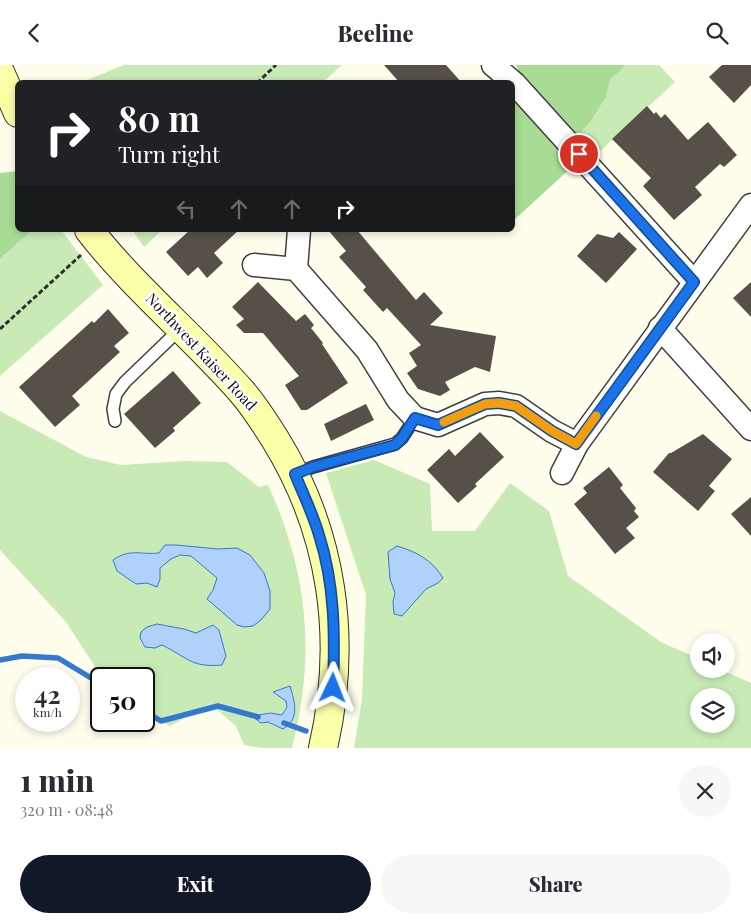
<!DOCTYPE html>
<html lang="en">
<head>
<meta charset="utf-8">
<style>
	:root { --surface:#fff; --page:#f7f7f7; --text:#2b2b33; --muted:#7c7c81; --accent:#111827 }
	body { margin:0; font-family:"Playfair Display",serif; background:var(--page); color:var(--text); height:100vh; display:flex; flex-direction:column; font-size:19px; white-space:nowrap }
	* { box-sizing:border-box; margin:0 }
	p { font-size:16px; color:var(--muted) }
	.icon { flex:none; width:28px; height:28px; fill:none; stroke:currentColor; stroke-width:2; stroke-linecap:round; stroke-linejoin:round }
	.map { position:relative; height:683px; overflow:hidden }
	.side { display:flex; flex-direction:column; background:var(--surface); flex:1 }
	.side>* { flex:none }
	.guide { position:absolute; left:15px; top:15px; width:500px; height:152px; border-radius:8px; box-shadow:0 2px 8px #0003; background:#202124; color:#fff; overflow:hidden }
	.controls { position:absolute; left:690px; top:568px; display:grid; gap:10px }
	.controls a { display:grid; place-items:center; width:45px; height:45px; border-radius:50%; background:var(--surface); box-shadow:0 2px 8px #0003; font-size:25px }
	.speed { position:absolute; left:15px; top:602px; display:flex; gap:10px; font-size:25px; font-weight:700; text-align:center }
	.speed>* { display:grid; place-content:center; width:65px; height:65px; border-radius:50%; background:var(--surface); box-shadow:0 2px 8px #0003; line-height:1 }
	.speed small { font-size:12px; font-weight:400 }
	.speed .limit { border:2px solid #111; border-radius:8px; background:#fff; color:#111 }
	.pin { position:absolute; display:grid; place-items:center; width:42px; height:42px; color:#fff; margin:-21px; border:2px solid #fff; border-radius:50%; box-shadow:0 1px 5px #0007 }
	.me { position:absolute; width:55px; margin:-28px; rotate:2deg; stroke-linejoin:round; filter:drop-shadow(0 0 4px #0008) }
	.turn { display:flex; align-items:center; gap:18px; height:105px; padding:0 20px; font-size:22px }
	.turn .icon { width:65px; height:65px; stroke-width:2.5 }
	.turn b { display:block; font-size:35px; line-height:42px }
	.lanes { display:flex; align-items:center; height:48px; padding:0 20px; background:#0003; justify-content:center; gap:25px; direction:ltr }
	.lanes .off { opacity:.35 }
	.round { display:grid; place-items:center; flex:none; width:52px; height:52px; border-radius:26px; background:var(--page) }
	.headline { display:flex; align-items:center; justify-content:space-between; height:85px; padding:0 20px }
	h1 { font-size:30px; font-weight:800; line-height:38px }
	.action { display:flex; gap:10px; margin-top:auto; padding:10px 20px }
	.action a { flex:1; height:58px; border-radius:30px; background:var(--accent); color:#fff; font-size:20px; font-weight:800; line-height:58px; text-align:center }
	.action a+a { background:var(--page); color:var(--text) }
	header { display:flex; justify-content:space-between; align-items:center; height:65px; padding:0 20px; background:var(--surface); font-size:22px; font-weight:800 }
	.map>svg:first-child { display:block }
	.green { fill:#c8ebb5; fill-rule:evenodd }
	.forest { fill:#a8dc94 }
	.water { fill:#b0d1f9; stroke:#3378d3 }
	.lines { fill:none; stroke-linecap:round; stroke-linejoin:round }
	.stream { stroke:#3378d3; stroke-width:5.5 }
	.building { fill:#565049 }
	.service-casing { stroke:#404040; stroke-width:14 }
	.minor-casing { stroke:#404040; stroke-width:25 }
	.secondary-casing { stroke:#2f2f2f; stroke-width:30 }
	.path { stroke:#2f2f2f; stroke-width:3; stroke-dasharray:5 2.5; stroke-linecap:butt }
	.service { stroke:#fff; stroke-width:11 }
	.minor { stroke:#fff; stroke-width:22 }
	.secondary { stroke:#faffa8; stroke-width:28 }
	.route-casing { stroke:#114b97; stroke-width:12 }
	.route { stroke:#1a73e8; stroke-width:9 }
	.slow { stroke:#f59e0b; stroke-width:9 }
	.labels { text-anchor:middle; stroke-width:5; stroke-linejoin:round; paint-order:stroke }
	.street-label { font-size:15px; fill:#0d0d0d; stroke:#fff }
</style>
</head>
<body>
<header><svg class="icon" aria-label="back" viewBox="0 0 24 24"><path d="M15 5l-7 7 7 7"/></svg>Beeline<svg class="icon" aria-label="search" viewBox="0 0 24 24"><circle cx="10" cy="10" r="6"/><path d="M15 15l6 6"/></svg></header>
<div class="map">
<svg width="751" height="683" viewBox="0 0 751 683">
	<rect width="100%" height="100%" fill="#fffeed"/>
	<g class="green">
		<polygon points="124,0 342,0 323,17 82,17"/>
		<path d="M 626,0 L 659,0 L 675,17 L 596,90 C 589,83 583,80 577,72 L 591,56 L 606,32 L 610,15 Z"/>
		<polygon points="32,165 61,165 103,220 0,311 0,194"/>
		<polygon points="132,165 162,165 144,182"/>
		<path d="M 0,346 L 86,392 L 121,400 L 184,396 L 227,397 L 259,422 L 268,420 C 308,507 316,590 292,683 L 262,683 L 244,680 L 236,661 L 215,643 L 205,642 L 170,661 L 144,646 L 144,614 L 103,614 L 66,557 L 0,485 Z"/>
		<path d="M 374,395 L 430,419 L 432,466 L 475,466 L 510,418 L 549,446 L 568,511 L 661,577 L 699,594 L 699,604 L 720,604 L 751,618 L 751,683 L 354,683 L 362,634 L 366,530 L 326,408 ZM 699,631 L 726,631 L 726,659 L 699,659 Z"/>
	</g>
	<g class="forest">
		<polygon points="516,0 626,0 610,15 606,32 591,56 577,72 520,10"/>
		<polygon points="513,33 573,101 513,156 512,156"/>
		<polygon points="17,106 18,165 32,165 0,194 0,108"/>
	</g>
	<g class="water">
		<path d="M 165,480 L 176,480 L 218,484 L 237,483 L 250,490 L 264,508 L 270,526 L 270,544 L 261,555 L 253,561 L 244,562 L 237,560 L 207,534 L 213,525 L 217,513 L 191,491 L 180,490 L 171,494 L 160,503 L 160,514 L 157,522 L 147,518 L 136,519 L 117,506 L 113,495 C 130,483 140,490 159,488 Z"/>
		<path d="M 397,481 C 417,487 432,495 443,513 L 438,518 L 426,524 L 402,551 L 394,549 L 393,537 L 395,528 L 390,514 L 388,487 Z"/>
		<path d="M 157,559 L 184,564 L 196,568 L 213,560 L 219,565 L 226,591 L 222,600 C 191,603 187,592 162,580 L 155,583 L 145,582 L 140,573 L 141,567 L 147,562 Z"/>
		<path d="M 290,621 C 295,638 300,654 283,664 L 268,657 L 261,658 L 252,651 L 271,648 L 282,650 L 287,642 L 286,636 L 273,627 Z"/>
	</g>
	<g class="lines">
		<g class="stream">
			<polyline points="0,595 22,591 58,593 101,619"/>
			<polyline points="144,646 161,656 218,641 258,652"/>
			<polyline points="284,658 306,666"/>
		</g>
	</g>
	<g class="building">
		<polygon points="384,0 446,0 462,18 400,18"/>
		<polygon points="722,0 751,0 751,20 734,38 709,12"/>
		<polygon points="647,41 654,49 656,47 661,53 665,49 688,75 708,57 737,90 724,102 720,99 695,122 702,130 674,155 643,121 651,113 612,74"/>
		<polygon points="190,165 239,165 214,188 223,198 207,213 198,202 188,211 166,187"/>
		<polygon points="328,165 357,165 416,235 424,227 443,248 430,260 496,271 490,307 475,302 445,317 450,325 440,331 418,324 407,308 417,301 409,288 421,280 387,243 383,247 363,225 366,222 339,192 346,186"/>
		<polygon points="619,167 637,184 606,218 577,191 597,169 613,173"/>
		<polygon points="258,217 296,256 305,249 314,260 311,263 323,278 322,279 348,318 307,345 301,345 285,320 299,311 263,268 244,268 236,260 244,254 232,242"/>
		<polygon points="751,217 751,252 733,233"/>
		<polygon points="108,244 129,268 114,281 120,287 72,331 80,340 55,362 19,322 92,256 94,258"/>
		<polygon points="173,306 201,338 173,363 175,366 155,383 124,349"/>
		<polygon points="366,339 374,355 331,376 324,359"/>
		<polygon points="480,367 504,392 475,419 477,421 458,438 427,405 449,384 455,391"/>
		<polygon points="703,369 732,394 709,421 715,426 698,446 653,407 669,388 671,388"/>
		<polygon points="609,402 623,420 620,423 636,443 634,446 639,452 626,463 635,473 615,489 574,439 587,428 583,423"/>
		<polygon points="751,432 751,471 731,449"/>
	</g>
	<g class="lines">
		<defs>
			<g id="service">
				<polyline points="115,356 113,344 116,329 125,317 181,263"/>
				<polyline points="295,409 313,402 395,379 402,373 415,353"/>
			</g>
			<g id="minor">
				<polyline points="493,0 514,18 694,217"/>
				<polyline points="254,200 296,204 299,165"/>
				<polyline points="296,204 367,285 398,335 415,353 438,360 485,339 499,338 516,341 552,366 577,379"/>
				<polyline points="660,263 751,364"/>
				<polyline points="562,408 577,379 751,140"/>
			</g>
			<g id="secondary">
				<polyline points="0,7 18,48"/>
				<path d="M 89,165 C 135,224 193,271 242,327 C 255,342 265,358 275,374 C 333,468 348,575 323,683"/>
			</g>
		</defs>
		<use href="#service" class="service-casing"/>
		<use href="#minor" class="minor-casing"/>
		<use href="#secondary" class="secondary-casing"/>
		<g class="path">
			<polyline points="257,18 276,0"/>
			<polyline points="0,264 81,190"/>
		</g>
		<use href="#service" class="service"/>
		<use href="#minor" class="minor"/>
		<use href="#secondary" class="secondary"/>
	</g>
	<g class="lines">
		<defs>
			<path id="route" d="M 333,623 C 335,571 335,520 319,470 C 313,449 303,429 295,409 L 313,402 L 395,380 L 402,373 L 415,353 L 438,360 L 485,339 L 499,338 L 516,341 L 552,366 L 576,379 L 694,217 L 579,89"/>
		</defs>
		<use href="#route" class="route-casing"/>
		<use href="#route" class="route"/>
		<polyline class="slow" points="444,357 485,339 499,338 516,341 552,366 576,379 596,351"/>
	</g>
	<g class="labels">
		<g class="street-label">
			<text transform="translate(201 287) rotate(47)" y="5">Northwest Kaiser Road</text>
		</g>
	</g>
</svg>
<div class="controls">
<a><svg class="icon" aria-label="sound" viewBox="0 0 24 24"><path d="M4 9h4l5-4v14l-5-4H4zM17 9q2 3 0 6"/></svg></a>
<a><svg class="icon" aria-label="layers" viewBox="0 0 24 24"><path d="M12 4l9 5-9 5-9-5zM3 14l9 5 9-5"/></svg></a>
</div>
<div class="speed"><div>42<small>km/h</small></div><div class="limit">50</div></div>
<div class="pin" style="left:579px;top:89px;background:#d93025"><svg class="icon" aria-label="arrive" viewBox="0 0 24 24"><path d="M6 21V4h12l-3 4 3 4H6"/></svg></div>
<svg class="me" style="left:333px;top:623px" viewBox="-20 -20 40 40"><path d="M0-17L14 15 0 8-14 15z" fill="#1a73e8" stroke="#fff" stroke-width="4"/></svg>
<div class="guide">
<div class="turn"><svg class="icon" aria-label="right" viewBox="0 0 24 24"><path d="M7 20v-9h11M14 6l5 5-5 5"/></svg><div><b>80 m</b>Turn right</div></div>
<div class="lanes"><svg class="icon off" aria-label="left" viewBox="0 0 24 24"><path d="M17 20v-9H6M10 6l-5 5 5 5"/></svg><svg class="icon off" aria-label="ahead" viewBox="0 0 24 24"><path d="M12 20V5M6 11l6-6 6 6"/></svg><svg class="icon off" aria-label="ahead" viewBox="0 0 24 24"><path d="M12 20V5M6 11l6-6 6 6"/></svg><svg class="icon" aria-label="right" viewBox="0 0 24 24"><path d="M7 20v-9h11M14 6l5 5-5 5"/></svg></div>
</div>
</div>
<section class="side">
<div class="headline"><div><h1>1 min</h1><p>320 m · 08:48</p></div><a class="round"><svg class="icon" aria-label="close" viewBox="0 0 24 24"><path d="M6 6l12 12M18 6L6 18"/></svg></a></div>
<div class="action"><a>Exit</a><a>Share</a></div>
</section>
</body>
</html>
